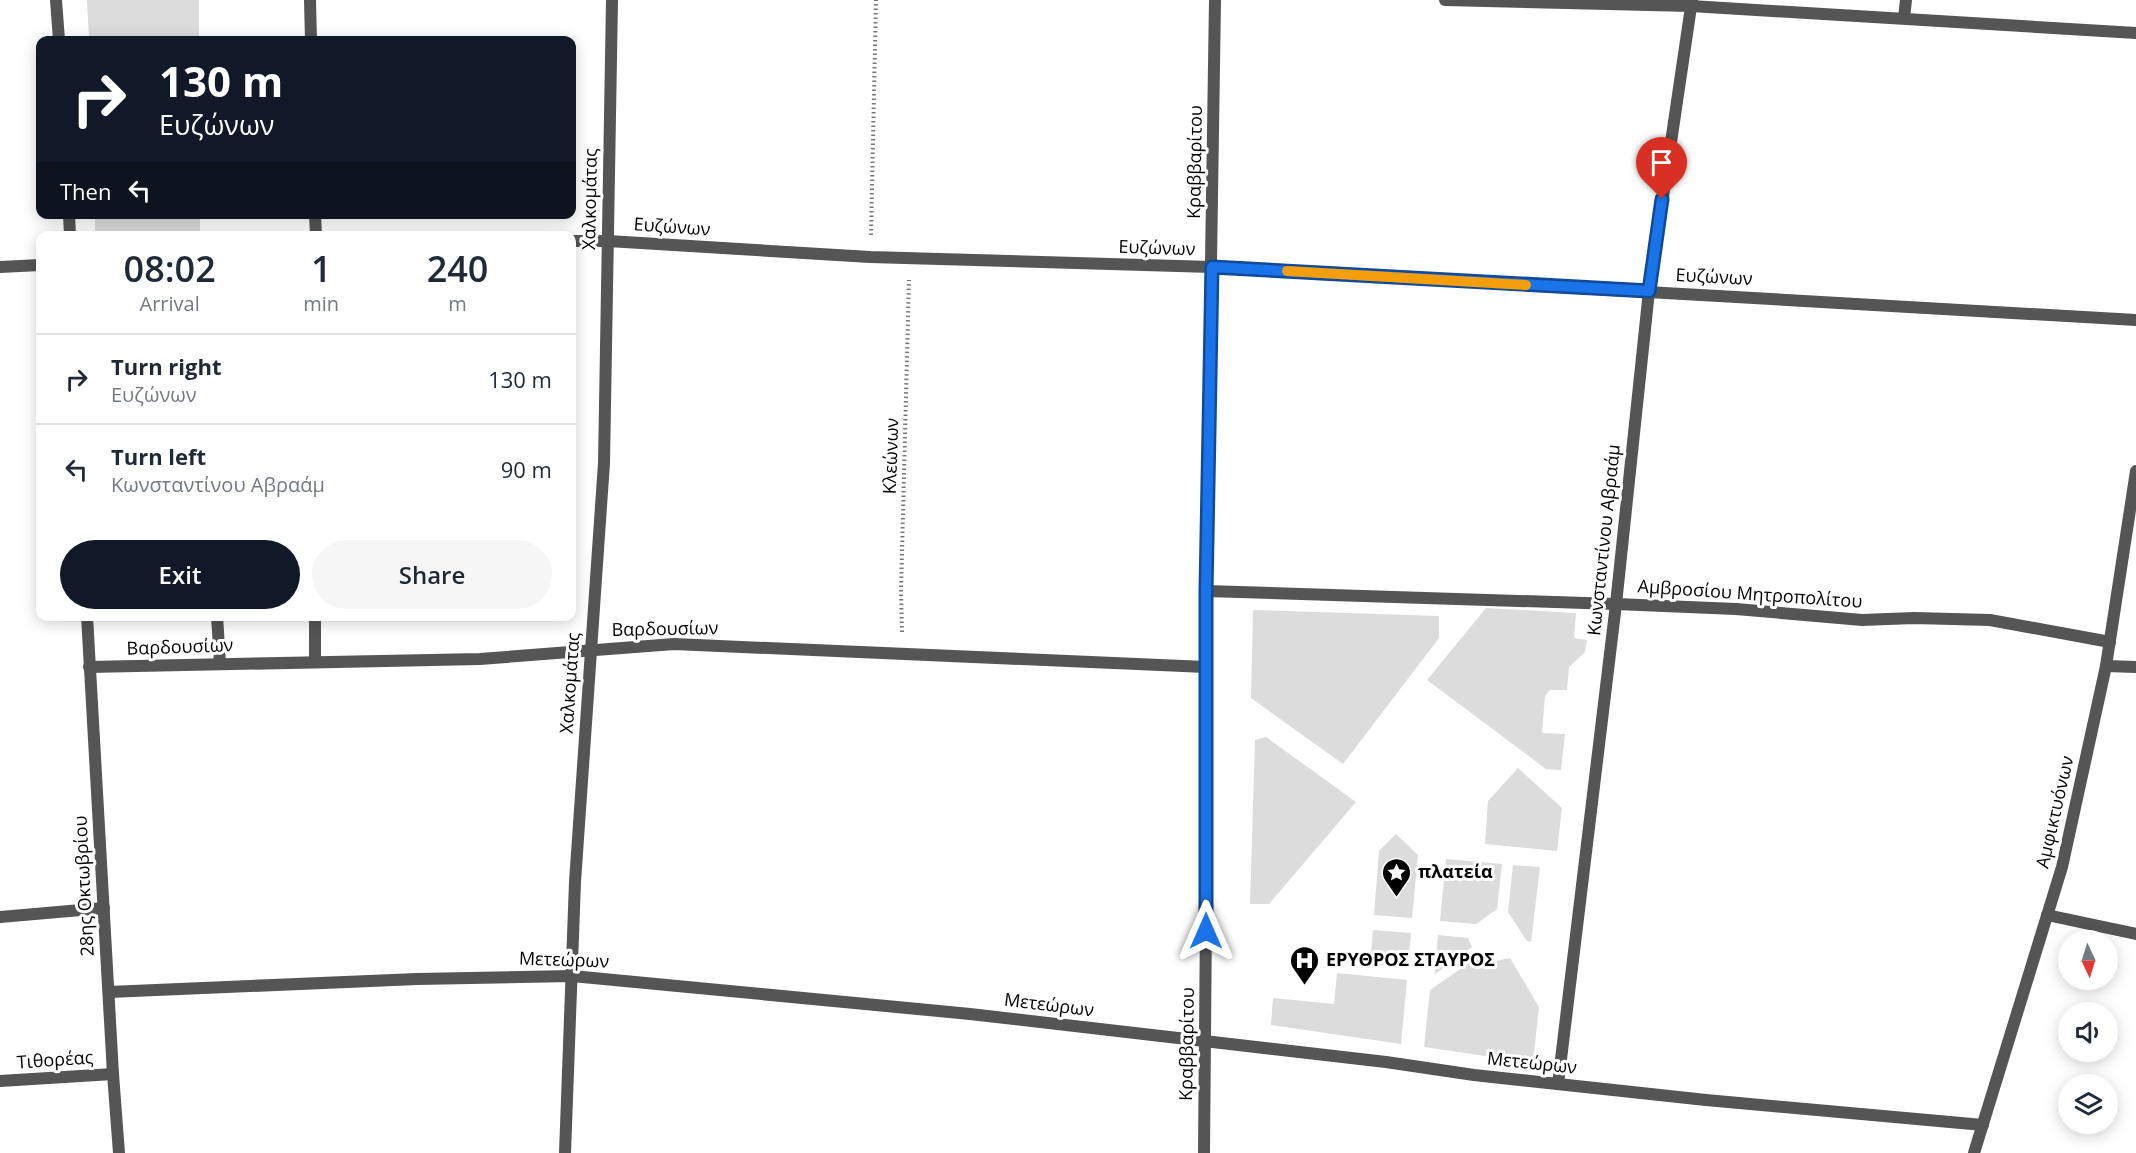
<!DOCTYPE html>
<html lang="en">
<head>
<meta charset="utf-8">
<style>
	:root { --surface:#fff; --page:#f6f6f7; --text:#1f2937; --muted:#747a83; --line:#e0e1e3; --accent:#111827 }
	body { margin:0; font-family:"Open Sans",sans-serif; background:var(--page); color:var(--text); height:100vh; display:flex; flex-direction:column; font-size:22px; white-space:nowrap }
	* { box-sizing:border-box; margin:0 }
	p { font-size:20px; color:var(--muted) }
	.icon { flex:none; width:33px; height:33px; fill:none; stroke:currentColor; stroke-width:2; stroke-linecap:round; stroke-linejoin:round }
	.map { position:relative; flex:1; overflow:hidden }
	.panel { position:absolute; left:36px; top:231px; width:540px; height:390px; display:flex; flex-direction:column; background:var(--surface); border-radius:12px; box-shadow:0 3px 15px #0003 }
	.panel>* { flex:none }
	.guide { position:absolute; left:36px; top:36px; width:540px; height:183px; border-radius:12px; box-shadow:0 3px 15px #0003; background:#111827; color:#fff; overflow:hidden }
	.needle { width:39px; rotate:176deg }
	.controls { position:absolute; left:2058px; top:930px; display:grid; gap:12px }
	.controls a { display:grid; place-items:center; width:60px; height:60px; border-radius:50%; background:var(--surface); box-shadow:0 3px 15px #0003; font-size:30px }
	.pin { position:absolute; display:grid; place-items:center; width:51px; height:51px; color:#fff; margin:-62px -26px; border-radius:50% 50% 50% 0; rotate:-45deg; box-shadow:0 0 6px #0007 }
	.pin .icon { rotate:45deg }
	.me { position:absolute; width:66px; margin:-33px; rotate:0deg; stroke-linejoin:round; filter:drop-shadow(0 0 4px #0008) }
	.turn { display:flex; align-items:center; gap:21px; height:126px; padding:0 24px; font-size:27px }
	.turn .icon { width:78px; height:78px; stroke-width:2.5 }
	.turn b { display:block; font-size:42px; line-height:51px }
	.then { display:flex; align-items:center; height:57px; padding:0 24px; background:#0003; gap:12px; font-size:22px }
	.eta { display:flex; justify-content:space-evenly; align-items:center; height:102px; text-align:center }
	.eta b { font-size:36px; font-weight:600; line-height:42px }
	.button { display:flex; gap:12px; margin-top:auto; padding:12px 24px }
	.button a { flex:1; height:69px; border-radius:36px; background:var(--accent); color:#fff; font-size:24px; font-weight:600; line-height:69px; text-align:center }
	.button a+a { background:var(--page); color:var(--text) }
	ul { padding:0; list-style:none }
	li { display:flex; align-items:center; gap:18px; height:90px; padding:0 24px; border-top:2px solid var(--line) }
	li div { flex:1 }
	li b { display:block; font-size:22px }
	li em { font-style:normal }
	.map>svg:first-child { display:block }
	.green { fill:#dcdcdc }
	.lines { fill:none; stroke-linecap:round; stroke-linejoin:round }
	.path { stroke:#777; stroke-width:4; stroke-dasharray:1.5 3; stroke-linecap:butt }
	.pedestrian { stroke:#555; stroke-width:12 }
	.minor { stroke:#555; stroke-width:12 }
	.tertiary { stroke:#555; stroke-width:12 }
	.route-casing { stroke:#114b97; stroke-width:15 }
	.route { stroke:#1a73e8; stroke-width:10 }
	.slow { stroke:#f59e0b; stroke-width:10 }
	.labels { text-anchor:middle; stroke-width:6; stroke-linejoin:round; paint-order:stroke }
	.street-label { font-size:18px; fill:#000; stroke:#fff }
	.poi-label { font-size:18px; font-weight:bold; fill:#000; stroke:#fff; text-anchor:start }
</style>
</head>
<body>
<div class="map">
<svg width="2136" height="1153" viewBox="0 0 2136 1153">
	<rect width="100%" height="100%" fill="#fff"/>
	<g class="green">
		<polygon points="87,0 199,0 199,40 89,40"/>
		<polygon points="95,215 200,215 200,233 95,235"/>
		<polygon points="1486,608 1576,613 1574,638 1587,640 1585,652 1569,667 1567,690 1550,690 1545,696 1542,733 1565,734 1561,770 1546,769 1427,680"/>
		<polygon points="1253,610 1439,616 1439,638 1343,764 1251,698"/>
		<polygon points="1266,737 1356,802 1269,904 1250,904 1255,740"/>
		<polygon points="1518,768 1562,808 1557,851 1485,844 1488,801"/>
		<polygon points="1396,834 1418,855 1412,918 1374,915 1379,851"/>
		<polygon points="1446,859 1502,864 1497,909 1476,924 1440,921"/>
		<polygon points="1513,865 1540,867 1531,942 1527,941 1508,912"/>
		<polygon points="1373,930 1411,933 1408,967 1370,964"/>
		<polygon points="1438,935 1468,938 1472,947 1435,974"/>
		<polygon points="1476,958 1481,964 1510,958 1539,1007 1533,1063 1424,1047 1430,990"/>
		<polygon points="1337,973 1407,980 1401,1044 1271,1025 1273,998 1334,1004"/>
	</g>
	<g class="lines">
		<g class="path">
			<polyline points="871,235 876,0"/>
			<polyline points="902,632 901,591 909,280"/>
		</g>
		<polyline class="pedestrian" points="1206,591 1616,604"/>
		<g class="minor">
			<polyline points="56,0 59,40"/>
			<polyline points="310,0 311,40"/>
			<polyline points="1445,0 1691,6 2136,33"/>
			<polyline points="1904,18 1906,0"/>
			<polyline points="69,214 70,236"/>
			<polyline points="315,214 316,236"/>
			<polyline points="572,241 608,241 870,257 1212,267 2136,320"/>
			<polyline points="0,267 40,265"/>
			<polyline points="1616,604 1736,609 1862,620 1914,618 1990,620 2110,642"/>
			<polyline points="87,616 113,1074 119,1153"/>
			<polyline points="217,616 220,663"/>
			<polyline points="315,662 315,616"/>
			<polyline points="2106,666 2136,667"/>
			<polyline points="89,667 480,659 674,644 1206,667"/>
			<polyline points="2047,915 2136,934"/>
			<polyline points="0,917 104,908"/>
			<polyline points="109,992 417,979 572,976 970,1014 1386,1062 1474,1075 1706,1100 1983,1125"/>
			<polyline points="0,1081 113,1074"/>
			<polyline points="1558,1084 1616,604 1649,291 1692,0"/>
			<polyline points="1204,1153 1207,799 1206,591 1215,0"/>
		</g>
		<g class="tertiary">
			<polyline points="565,1153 575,882 604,463 612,0"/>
			<polyline points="1974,1153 2062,867 2106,666 2136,471"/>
		</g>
	</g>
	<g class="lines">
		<defs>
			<polyline id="route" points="1206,931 1206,591 1212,267 1649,291 1662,199"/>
		</defs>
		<use href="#route" class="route-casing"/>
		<use href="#route" class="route"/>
		<polyline class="slow" points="1287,271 1526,285"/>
	</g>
	<defs>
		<symbol id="sight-pin" viewBox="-11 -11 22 30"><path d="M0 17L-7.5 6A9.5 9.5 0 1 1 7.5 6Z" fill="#000" stroke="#fff"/><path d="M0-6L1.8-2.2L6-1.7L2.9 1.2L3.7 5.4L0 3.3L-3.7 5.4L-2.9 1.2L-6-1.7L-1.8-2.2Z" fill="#fff"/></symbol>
		<symbol id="hospital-pin" viewBox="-11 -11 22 30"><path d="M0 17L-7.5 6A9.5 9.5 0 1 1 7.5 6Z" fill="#000" stroke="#fff"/><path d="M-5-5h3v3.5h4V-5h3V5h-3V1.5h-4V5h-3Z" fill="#fff"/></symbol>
	</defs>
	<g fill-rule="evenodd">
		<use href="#sight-pin" x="1380" y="856" width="33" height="45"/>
		<use href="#hospital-pin" x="1288" y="944" width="33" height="45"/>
	</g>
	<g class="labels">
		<g class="street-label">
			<text transform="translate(1195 162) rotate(-89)" y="6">Κραββαρίτου</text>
			<text transform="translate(590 199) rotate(-89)" y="6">Χαλκομάτας</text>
			<text transform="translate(672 227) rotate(4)" y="6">Ευζώνων</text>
			<text transform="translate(1157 248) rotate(2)" y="6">Ευζώνων</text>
			<text transform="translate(1714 277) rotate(3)" y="6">Ευζώνων</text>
			<text transform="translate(891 456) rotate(-88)" y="6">Κλεώνων</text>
			<text transform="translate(1604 540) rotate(-84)" y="6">Κωνσταντίνου Αβραάμ</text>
			<text transform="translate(1750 594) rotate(4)" y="6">Αμβροσίου Μητροπολίτου</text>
			<text transform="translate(665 629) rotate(-1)" y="6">Βαρδουσίων</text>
			<text transform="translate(180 647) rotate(-2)" y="6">Βαρδουσίων</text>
			<text transform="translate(570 683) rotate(-86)" y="6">Χαλκομάτας</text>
			<text transform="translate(2055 812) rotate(-77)" y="6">Αμφικτυόνων</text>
			<text transform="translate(84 886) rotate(-93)" y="6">28ης Οκτωβρίου</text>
			<text transform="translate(564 960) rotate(2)" y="6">Μετεώρων</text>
			<text transform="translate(1049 1005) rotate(7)" y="6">Μετεώρων</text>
			<text transform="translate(1187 1044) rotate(-89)" y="6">Κραββαρίτου</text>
			<text transform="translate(55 1060) rotate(-4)" y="6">Τιθορέας</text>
			<text transform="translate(1532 1063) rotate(6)" y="6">Μετεώρων</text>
		</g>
		<g class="poi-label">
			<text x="1418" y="878">πλατεία</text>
			<text x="1326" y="966">ΕΡΥΘΡΟΣ ΣΤΑΥΡΟΣ</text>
		</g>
	</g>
</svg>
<div class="controls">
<a><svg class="needle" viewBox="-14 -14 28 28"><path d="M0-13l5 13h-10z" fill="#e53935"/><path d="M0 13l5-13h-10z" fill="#747a83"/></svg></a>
<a><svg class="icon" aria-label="sound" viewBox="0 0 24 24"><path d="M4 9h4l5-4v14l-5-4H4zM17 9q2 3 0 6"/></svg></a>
<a><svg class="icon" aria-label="layers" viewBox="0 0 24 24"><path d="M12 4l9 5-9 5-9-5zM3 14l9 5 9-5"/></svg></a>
</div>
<div class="pin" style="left:1662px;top:199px;background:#d93025"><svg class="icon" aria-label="arrive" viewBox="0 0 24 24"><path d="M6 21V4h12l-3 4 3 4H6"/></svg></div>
<svg class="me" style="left:1206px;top:931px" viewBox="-20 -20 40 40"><path d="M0-17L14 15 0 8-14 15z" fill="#1a73e8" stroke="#fff" stroke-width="4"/></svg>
<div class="guide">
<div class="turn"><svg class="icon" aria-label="right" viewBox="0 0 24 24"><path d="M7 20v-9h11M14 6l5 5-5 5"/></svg><div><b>130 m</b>Ευζώνων</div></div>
<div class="then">Then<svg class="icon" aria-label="left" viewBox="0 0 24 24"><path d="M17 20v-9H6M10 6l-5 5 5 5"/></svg></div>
</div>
<section class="panel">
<div class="eta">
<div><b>08:02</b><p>Arrival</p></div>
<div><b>1</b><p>min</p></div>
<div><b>240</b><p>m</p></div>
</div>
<ul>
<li><svg class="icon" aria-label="right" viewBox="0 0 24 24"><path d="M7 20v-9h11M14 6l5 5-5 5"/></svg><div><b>Turn right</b><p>Ευζώνων</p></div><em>130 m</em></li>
<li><svg class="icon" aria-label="left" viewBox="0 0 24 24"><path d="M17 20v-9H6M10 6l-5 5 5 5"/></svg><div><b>Turn left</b><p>Κωνσταντίνου Αβραάμ</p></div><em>90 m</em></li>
</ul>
<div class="button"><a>Exit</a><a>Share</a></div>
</section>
</div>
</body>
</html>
